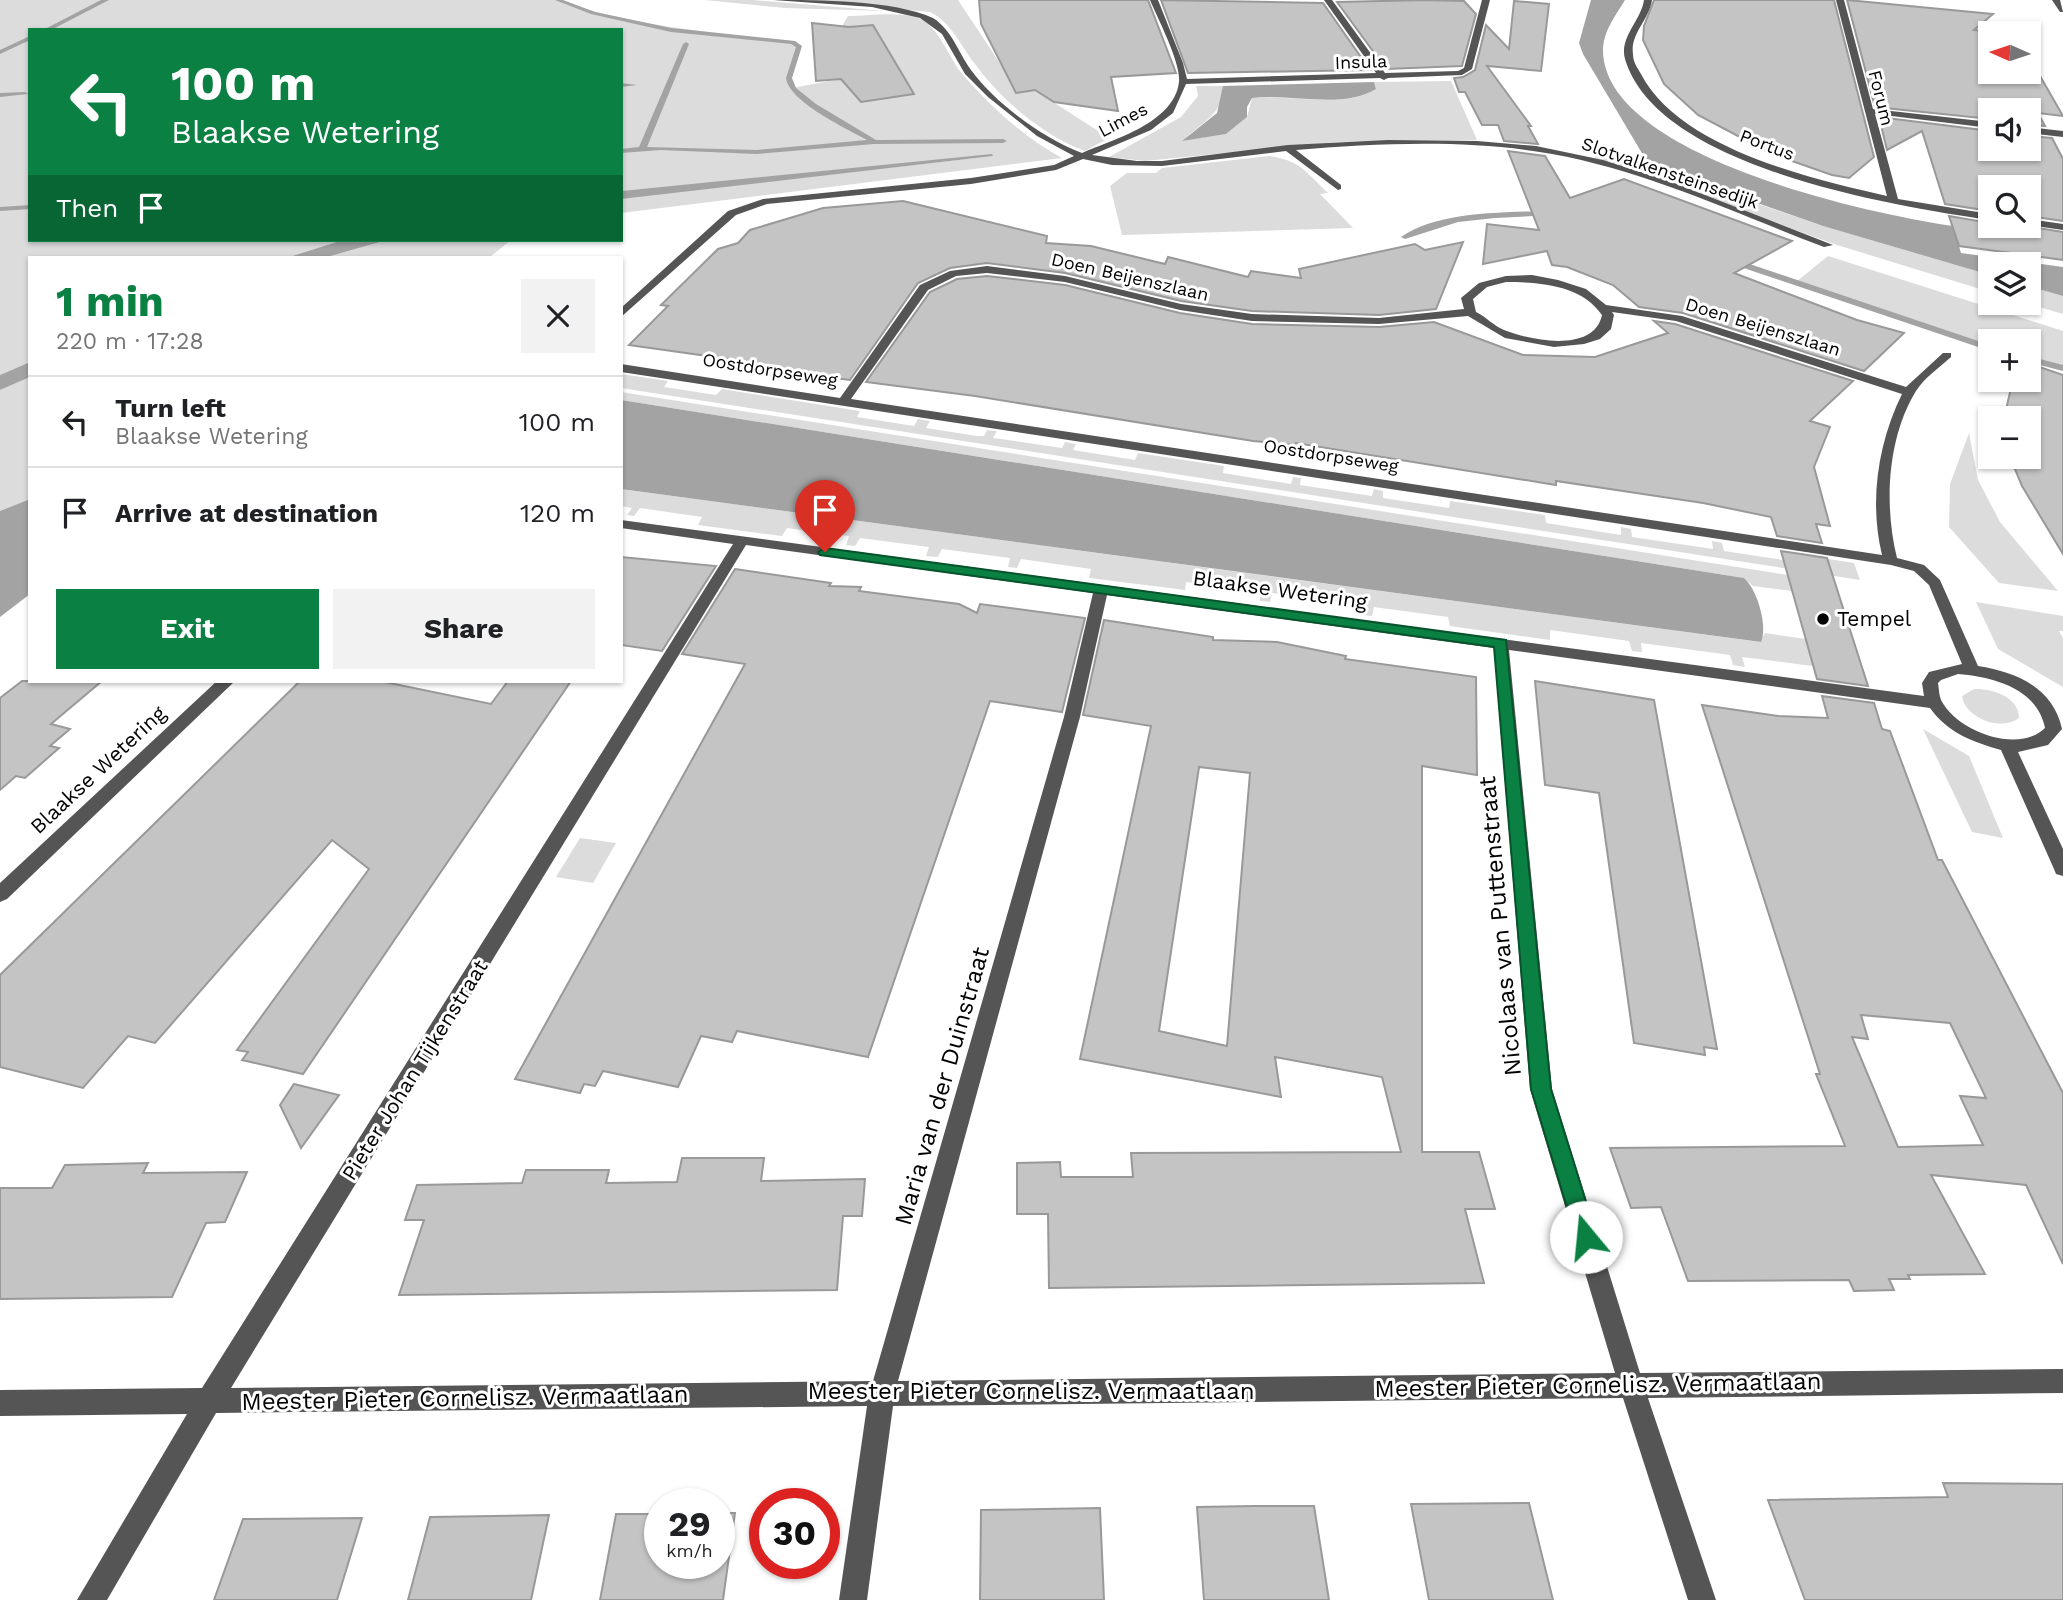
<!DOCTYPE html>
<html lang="en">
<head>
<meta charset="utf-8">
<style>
	:root { --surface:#fff; --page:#f2f2f2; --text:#202124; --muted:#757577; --line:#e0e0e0; --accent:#0b8043 }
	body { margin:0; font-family:"Work Sans",sans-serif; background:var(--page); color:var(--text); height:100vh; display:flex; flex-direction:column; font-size:26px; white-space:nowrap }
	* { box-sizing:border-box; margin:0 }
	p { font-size:23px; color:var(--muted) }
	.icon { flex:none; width:38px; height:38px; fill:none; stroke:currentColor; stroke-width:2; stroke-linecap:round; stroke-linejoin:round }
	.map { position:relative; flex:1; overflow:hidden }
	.side { position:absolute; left:28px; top:256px; width:595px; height:427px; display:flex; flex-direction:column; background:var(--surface); border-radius:0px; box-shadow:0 2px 5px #0004 }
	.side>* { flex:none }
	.top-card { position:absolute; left:28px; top:28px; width:595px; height:214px; border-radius:0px; box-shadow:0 2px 5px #0004; background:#0b8043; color:#fff; overflow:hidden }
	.needle { width:46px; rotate:273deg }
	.tools { position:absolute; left:1978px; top:21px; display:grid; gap:14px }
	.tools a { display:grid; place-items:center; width:63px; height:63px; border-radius:0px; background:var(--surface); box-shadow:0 2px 5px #0004; font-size:35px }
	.speed { position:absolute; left:644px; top:1488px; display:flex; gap:14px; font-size:35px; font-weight:700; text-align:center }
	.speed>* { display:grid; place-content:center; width:91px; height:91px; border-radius:50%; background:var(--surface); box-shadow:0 2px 5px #0004; line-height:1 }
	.speed small { font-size:18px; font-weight:400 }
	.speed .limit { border:10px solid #d22; background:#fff; color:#111 }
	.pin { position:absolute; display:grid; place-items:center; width:60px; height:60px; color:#fff; margin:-72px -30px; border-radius:50% 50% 50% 0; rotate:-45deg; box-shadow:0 0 7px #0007 }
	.pin .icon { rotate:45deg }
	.me { position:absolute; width:77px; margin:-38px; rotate:343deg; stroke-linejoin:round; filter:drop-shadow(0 0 5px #0008) }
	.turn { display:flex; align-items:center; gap:24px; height:147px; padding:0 28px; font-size:32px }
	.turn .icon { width:91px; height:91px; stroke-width:2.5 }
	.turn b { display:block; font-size:49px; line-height:60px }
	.then { display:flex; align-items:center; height:66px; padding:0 28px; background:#0003; gap:14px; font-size:26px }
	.round { display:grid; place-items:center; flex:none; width:74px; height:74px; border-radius:0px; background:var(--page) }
	.head { display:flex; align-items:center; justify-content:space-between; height:119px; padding:0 28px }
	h1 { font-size:42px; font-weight:700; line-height:52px; color:var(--accent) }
	.cta { display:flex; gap:14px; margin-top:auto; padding:14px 28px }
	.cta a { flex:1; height:80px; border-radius:0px; background:var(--accent); color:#fff; font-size:28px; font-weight:700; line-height:80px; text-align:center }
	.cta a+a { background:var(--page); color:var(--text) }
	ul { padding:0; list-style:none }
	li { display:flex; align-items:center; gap:21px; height:91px; padding:0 28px; border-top:2px solid var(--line) }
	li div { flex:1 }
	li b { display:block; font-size:26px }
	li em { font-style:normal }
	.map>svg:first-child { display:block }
	.green { fill:#dcdcdc }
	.water { fill:#a3a3a3 }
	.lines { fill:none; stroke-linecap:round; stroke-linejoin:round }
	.stream { fill:#a3a3a3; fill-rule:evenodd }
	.building { fill:#c4c4c4; stroke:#999; stroke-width:2; fill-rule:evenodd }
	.minor { fill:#555; fill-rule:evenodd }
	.route { fill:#0b8043; stroke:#07532c; stroke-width:2 }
	.poi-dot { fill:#000; stroke:#fff; stroke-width:2.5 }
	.labels { text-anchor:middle; stroke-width:6; stroke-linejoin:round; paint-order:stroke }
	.far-street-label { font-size:18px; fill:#000; stroke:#fff }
	.street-label { font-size:21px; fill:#000; stroke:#fff }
	.poi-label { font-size:21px; fill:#000; stroke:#fff; text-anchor:start }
	.near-street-label { font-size:24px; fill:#000; stroke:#fff }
</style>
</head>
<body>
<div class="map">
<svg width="2063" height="1600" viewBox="0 0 2063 1600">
	<rect width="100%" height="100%" fill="#fff"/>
	<g class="green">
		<path d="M 0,0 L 558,0 C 635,27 712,32 793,42 L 799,46 L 788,80 L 792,88 L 835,80 L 841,28 L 848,16 C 869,16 899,11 918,18 C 940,26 949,60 964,76 C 991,107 1026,139 1062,158 L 621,213 L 621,198 L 993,156 L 621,191 L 621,30 L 30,30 L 30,240 L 343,240 L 289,257 L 30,257 L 30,362 L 0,375 Z"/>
		<polygon points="705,0 753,0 885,11 785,8"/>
		<path d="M 806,0 L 958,0 L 1007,74 L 1076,94 L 1050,100 L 1109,138 L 1085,151 C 1043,135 1002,101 975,64 C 960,45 952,23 930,12 Z"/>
		<path d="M 1451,81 L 1477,140 L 1337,142 L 1145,161 L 1109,157 L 1181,117 L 1198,96 L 1196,86 L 1223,86 C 1224,115 1201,122 1184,140 L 1226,134 L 1247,117 L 1252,98 C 1290,94 1341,110 1376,89 L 1374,82 Z"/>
		<polygon points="1614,155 1823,226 1990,275 1990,292 1837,245 1593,157"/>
		<path d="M 1269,156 C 1300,160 1306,172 1328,193 L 1320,194 L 1353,228 L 1122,235 L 1110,186 L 1127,173 L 1156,173 L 1162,168 Z"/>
		<polygon points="387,240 511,240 490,257 327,257"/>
		<polygon points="1828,256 2063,331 2063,368 2028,359 2028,341 1990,341 1990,348 1796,282"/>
		<polygon points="2028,286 2063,296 2063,314 2025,303 2028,303"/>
		<polygon points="621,374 668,381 664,387 716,395 722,389 860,411 857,417 914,426 918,419 930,421 926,428 977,436 984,436 987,430 997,431 993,438 1001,439 1062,448 1065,442 1076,444 1073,450 1135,460 1138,453 1224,466 1223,473 1291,484 1293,477 1301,478 1300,485 1372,496 1374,489 1383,491 1383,498 1449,508 1450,501 1545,515 1546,523 1621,535 1621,527 1631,529 1632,537 1713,549 1712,541 1722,543 1724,551 1797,562 1796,554 1854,563 1860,580 621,388"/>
		<polygon points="30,377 30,499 0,511 0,390"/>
		<polygon points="621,392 1788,575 1793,591 1753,586 1744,578 621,400"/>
		<polygon points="1969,433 1978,480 2000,522 2058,591 1999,583 1949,527 1950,484"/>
		<polygon points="621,489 1760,642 1765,633 1806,639 1810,655 1861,663 1868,683 1824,677 1820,667 1742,657 1745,667 1733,665 1730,655 1641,643 1642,652 1632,651 1629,641 1550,630 1550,640 1450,626 1448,617 1374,607 1372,616 1356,614 1355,604 1272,593 1270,602 1260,601 1260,592 1186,582 1185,590 1089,578 1091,569 1021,559 1017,568 1008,567 1010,558 942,549 938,557 926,556 929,547 860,538 855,546 846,545 849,536 787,528 782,536 698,525 702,517 640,508 634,516 627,515 632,508 621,506"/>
		<polygon points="1976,602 2063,616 2063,631 2059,631 2063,638 2063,687 1998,649"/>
		<path d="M 1974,689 C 1992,688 2019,697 2019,718 C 2001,732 1965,718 1962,696 Z"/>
		<polygon points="1923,729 1969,756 2003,838 1972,832"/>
		<polygon points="580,838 616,843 593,883 556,877"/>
	</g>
	<g class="water">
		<path d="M 1591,0 L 1625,0 C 1616,15 1604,30 1603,48 C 1600,156 1870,214 1953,226 L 1961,253 L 2063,267 L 2063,296 L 2028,286 L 2028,264 L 1990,264 L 1990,275 L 1823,226 L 1649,165 L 1583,54 L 1579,43 Z"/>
		<path d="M 1374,82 L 1376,89 C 1341,110 1291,93 1252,98 L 1247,107 L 1247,117 L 1226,134 L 1182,141 L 1217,113 L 1223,86 Z"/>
		<polygon points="992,154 993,156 621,199 621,191"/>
		<polygon points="343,240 387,240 327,257 289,257"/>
		<polygon points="30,362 30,377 0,390 0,375"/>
		<path d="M 621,400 L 1744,578 C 1757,589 1768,626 1761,642 L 621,489 Z"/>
		<polygon points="30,499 30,594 0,617 0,511"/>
	</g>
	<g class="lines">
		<g class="stream">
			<polygon points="101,0 109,0 51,30 43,30"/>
			<path d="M 555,0 L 563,0 L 595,12 L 671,28 L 795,41 L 802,46 L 792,78 L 796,88 L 816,104 L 876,140 L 1003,139 L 1007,141 L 1003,143 L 874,144 L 757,154 L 661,150 L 621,153 L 621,149 L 639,147 L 683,44 L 686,42 L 689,44 L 647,147 L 757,150 L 867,140 C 846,128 789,102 786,78 L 796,47 L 791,44 L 671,32 L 591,14 Z"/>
			<polygon points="30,36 30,40 0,54 0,50"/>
			<polygon points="621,83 637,85 621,87"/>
			<polygon points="0,93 25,92 28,94 0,97"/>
			<polygon points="30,205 30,209 0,211 0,207"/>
			<path d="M 1551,211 L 1555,213 L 1554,215 L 1495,218 L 1458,222 L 1405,239 L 1401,237 C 1438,211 1507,212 1551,211 Z"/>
			<polygon points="1729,257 1990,345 1990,351 1726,262 1726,258"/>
			<polygon points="2028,356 2063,365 2063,371 2028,362"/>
		</g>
	</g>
	<g class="building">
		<polygon points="979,0 1148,0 1176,73 1111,77 1118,111 1054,102 1035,90 1016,93 981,24"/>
		<polygon points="1161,0 1323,3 1370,70 1188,73"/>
		<polygon points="1425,0 1464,1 1476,14 1462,66 1386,69 1337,2"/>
		<polygon points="1654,0 1834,0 1874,157 1849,178 1832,175 1772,154 1698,115 1664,84 1643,40 1644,26"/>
		<polygon points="1847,0 1993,14 1974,30 2009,33 1990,33 1990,72 2028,72 2028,55 2063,116 2038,113 2045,126 2028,124 2028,110 1990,110 1990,119 1875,107"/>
		<polygon points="1514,1 1549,4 1541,71 1487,66 1531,126 1528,126 1538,144 1504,141 1498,125 1482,125 1465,92 1459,92 1454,78 1463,77 1475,70 1486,25 1509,49"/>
		<polygon points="812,23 849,27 873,25 914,94 861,102 841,79 816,81"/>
		<polygon points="1879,117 1990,131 1990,149 2028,149 2028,136 2052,138 2063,159 2063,221 2028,216 2028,187 1990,187 1990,211 1945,204 1922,131 1887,150"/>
		<polygon points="1508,151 1545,156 1570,198 1624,179 1792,241 1734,273 1857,320 1904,333 1864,371 1683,313 1639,307 1613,285 1567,267 1552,265 1547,251 1483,264 1487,224 1539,230"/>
		<polygon points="903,201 1047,236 1046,243 1091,246 1165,264 1168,257 1248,277 1251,271 1301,278 1299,269 1415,244 1425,250 1463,242 1436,309 1379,315 1252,311 1181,301 1065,273 987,263 950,268 918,283 850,380 792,373 741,363 743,361 629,345 668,306 661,305 718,249 738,243 750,230 823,208"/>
		<polygon points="1949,216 1990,223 1990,226 2026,226 2063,232 2063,260 1959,246"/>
		<polygon points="987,276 1065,285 1180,313 1252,324 1379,327 1434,322 1523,355 1595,357 1668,333 1654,321 1675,324 1853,381 1810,421 1830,427 1814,467 1830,526 1816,524 1822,543 1777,536 1771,517 1703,503 1556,481 1556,485 1296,443 1295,445 1253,441 975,396 866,382 930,292 957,279"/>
		<polygon points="2028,363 2063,375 2063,554 2022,486 2010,457 2028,457 2028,418 2004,418 2012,384 2015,380 2028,380"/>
		<polygon points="1781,551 1827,558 1868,686 1817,679"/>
		<polygon points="621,557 716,566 662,651 621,645"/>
		<polygon points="735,569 831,583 829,586 861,587 859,591 959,604 977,613 980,604 1085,618 1062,712 990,701 868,1057 737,1031 732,1042 701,1036 678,1087 603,1071 595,1086 584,1084 580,1093 515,1079 745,664 682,654"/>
		<path d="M 1104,620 L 1213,637 L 1213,640 L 1277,642 L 1346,656 L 1345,659 L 1476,677 L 1477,775 L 1422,766 L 1422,1152 L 1479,1152 L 1495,1209 L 1465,1209 L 1484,1283 L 1049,1288 L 1048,1214 L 1017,1214 L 1017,1163 L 1060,1162 L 1061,1177 L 1133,1177 L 1131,1153 L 1401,1152 L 1382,1077 L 1275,1057 L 1281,1097 L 1080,1059 L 1151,726 L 1083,715 ZM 1199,767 L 1250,773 L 1227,1046 L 1159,1031 Z"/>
		<polygon points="22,681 102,681 51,724 70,729 50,746 59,748 25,778 16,776 0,790 0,698"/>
		<polygon points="300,681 380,681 491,704 508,681 571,681 303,1074 242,1060 248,1052 237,1050 369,869 332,840 155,1043 128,1036 83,1088 0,1067 0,975"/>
		<polygon points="1535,681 1654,700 1717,1049 1704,1047 1705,1055 1634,1043 1599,793 1545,785"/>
		<path d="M 1822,696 L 1874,703 L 1882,729 L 1890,731 L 1938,860 L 1942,860 L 2063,1093 L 2063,1264 L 2026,1185 L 1931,1175 L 1985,1274 L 1908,1275 L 1910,1279 L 1889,1279 L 1894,1290 L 1854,1291 L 1849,1280 L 1688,1281 L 1661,1207 L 1631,1208 L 1610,1148 L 1845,1146 L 1816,1074 L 1820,1074 L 1702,705 L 1778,716 L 1828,718 ZM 1861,1015 L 1950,1023 L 1986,1098 L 1960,1096 L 1983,1145 L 1898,1147 L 1852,1037 L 1868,1039 Z"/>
		<polygon points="294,1084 339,1095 301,1148 280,1105"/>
		<polygon points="682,1158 764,1158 761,1181 865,1179 862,1216 843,1216 837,1290 399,1295 424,1220 405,1220 417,1185 522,1183 526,1170 609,1170 606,1183 677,1182"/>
		<polygon points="148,1163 143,1173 247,1172 225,1222 206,1223 172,1297 0,1299 0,1188 52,1188 65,1165"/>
		<polygon points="1943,1483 2063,1484 2063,1600 1805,1600 1768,1500 1948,1497"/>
		<polygon points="1529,1503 1553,1600 1429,1600 1411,1504"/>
		<polygon points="1255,1506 1314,1506 1329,1600 1204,1600 1197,1507"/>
		<polygon points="1100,1508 1104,1600 980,1600 981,1510"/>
		<polygon points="719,1513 735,1513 723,1600 600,1600 616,1514 660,1514 660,1563 719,1563"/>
		<polygon points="549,1515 531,1600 408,1600 430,1517"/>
		<polygon points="362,1518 337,1600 214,1600 243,1519"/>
	</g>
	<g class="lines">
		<g class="minor">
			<path d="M 773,0 C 819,0 893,0 933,18 C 952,30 958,52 971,70 C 996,104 1043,138 1082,153 C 1114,139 1174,123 1179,82 C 1181,63 1158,19 1150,0 L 1158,0 L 1183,63 L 1187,79 L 1376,73 L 1324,0 L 1332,0 L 1385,73 L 1458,71 L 1464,68 L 1482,0 L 1490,0 L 1472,69 L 1462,75 L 1388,78 L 1384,80 L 1380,78 L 1186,84 L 1173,113 L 1151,130 L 1092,155 L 1137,161 L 1162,161 L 1288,145 L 1388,140 L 1477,141 L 1536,146 L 1603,160 L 1669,181 L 1833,245 L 1824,247 C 1735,213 1646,171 1552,154 C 1470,139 1379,143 1296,150 L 1341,185 L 1341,189 L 1338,190 L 1286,151 L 1162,166 L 1112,165 L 1083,159 L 1056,170 L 971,184 L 767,204 L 736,215 L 621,317 L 621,308 L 728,211 L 763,199 L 971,178 L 1054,165 L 1074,156 L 1037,136 L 988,97 L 965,74 L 942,34 L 920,18 L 872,7 Z"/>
			<path d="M 1644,0 L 1652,0 C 1649,20 1630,34 1633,54 C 1633,62 1637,67 1641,74 C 1679,148 1811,179 1887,196 L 1836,0 L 1844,0 L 1873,109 L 1990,122 L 1990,128 L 1875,114 L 1898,199 L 1990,214 L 1990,220 C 1895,206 1657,168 1625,59 C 1619,37 1641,21 1644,0 Z"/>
			<polygon points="2052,0 2060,0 2063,12 2060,12"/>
			<polygon points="2028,127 2063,131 2063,137 2028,133"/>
			<polygon points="2028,219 2063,224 2063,230 2028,225"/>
			<path d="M 987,266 L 1065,276 L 1181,304 L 1252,314 L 1379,318 L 1464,309 L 1461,298 L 1479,283 L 1506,276 L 1532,275 L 1558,280 L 1586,289 L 1606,305 L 1682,316 L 1906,387 L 1943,353 L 1951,353 L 1951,357 C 1939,368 1925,377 1916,391 C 1887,438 1884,506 1897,558 L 1924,565 L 1940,580 L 1978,666 C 2017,672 2053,688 2062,729 L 2048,745 L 2018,752 L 2063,849 L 2063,876 L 2056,874 L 2054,869 L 2001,750 C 1973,742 1948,733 1930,708 L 1509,650 L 1552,1089 L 1640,1373 L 2063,1369 L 2063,1393 L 1648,1398 L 1716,1600 L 1688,1600 L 1623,1398 L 893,1406 L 867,1600 L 839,1600 L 867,1406 L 216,1413 L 107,1600 L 77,1600 L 187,1414 L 0,1416 L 0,1390 L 202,1388 L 733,544 L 621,528 L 621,520 L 1924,696 L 1922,683 L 1929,672 L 1962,664 L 1929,585 L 1914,571 L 1891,565 L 621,372 L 621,364 L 840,398 L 920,285 L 950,271 ZM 987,273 L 1065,282 L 1180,310 L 1252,321 L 1379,324 L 1468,316 L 1505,338 L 1554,347 L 1584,344 L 1600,339 L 1611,329 L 1614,315 L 1612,312 L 1676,321 L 1902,394 C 1878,443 1869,501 1882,555 L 851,399 L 928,290 L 956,276 ZM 1506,282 C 1540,282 1582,285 1602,315 C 1594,353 1532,341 1504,330 C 1494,326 1486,317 1476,312 L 1473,299 L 1487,287 ZM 746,545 L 1093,593 L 1064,717 L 873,1381 L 231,1388 ZM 1107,595 L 1494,648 L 1530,1089 L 1615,1373 L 898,1381 L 1080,717 ZM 1958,674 C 1993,677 2037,688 2045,728 C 2019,754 1957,732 1941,700 C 1939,695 1939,689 1938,683 L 1941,680 Z"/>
			<polygon points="217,681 235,681 7,899 0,902 0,883"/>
		</g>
	</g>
	<polygon class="route" points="825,548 1506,640 1551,1089 1597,1237 1594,1244 1586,1247 1579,1244 1576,1237 1531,1089 1494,647 820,555 818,552"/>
	<circle class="poi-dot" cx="1823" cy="619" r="7"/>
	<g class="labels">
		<g class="far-street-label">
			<text transform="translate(1361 62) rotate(-2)" y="6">Insula</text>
			<text transform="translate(1881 98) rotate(76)" y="6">Forum</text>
			<text transform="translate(1123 120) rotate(-28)" y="6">Limes</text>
			<text transform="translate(1767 145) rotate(21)" y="6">Portus</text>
			<text transform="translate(1670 173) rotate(19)" y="6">Slotvalkensteinsedijk</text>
			<text transform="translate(1130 277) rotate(13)" y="6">Doen Beijenszlaan</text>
			<text transform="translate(1763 327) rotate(17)" y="6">Doen Beijenszlaan</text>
			<text transform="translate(770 370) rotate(9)" y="6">Oostdorpseweg</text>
			<text transform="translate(1331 456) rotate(9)" y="6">Oostdorpseweg</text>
		</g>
		<g class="street-label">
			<text transform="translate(1280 590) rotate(8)" y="7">Blaakse Wetering</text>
			<text transform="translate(98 770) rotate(-43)" y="7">Blaakse Wetering</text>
			<text transform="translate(415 1070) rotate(-58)" y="7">Pieter Johan Tijkenstraat</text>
		</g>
		<g class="poi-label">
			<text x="1837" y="626">Tempel</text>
		</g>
		<g class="near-street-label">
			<text transform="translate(1500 926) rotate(-95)" y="8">Nicolaas van Puttenstraat</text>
			<text transform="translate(942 1086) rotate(-74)" y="8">Maria van der Duinstraat</text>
			<text transform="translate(1598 1385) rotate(-1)" y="8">Meester Pieter Cornelisz. Vermaatlaan</text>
			<text x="1031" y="1399">Meester Pieter Cornelisz. Vermaatlaan</text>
			<text transform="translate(465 1398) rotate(-1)" y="8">Meester Pieter Cornelisz. Vermaatlaan</text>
		</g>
	</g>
</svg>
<div class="tools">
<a><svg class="needle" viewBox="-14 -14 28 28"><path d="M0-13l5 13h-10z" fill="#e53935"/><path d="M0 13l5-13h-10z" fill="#757577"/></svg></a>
<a><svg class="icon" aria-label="sound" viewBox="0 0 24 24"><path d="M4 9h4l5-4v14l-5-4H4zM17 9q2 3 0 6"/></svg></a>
<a><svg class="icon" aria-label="search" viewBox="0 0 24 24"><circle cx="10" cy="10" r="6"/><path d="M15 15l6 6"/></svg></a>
<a><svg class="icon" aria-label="layers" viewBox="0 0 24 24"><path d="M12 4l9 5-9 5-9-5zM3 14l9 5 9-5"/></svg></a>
<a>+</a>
<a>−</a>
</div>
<div class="speed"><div>29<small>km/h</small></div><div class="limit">30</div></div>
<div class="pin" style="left:825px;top:552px;background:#d93025"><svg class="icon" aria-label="arrive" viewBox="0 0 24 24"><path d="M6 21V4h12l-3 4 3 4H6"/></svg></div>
<svg class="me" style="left:1586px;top:1237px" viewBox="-20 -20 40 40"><circle r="19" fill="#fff"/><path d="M0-13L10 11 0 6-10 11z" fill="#0b8043"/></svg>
<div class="top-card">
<div class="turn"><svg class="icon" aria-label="left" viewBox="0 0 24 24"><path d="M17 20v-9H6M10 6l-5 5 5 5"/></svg><div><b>100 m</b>Blaakse Wetering</div></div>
<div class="then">Then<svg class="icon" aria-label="arrive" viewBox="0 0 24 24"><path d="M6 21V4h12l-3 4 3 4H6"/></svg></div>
</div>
<section class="side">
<div class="head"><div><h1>1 min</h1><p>220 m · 17:28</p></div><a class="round"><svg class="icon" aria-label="close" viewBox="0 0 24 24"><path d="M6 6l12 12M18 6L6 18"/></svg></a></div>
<ul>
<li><svg class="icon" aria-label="left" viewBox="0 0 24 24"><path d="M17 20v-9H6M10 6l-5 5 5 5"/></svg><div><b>Turn left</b><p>Blaakse Wetering</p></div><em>100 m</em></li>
<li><svg class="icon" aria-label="arrive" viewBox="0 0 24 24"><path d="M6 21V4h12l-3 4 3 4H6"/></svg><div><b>Arrive at destination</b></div><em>120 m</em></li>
</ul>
<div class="cta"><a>Exit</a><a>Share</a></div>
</section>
</div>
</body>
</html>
